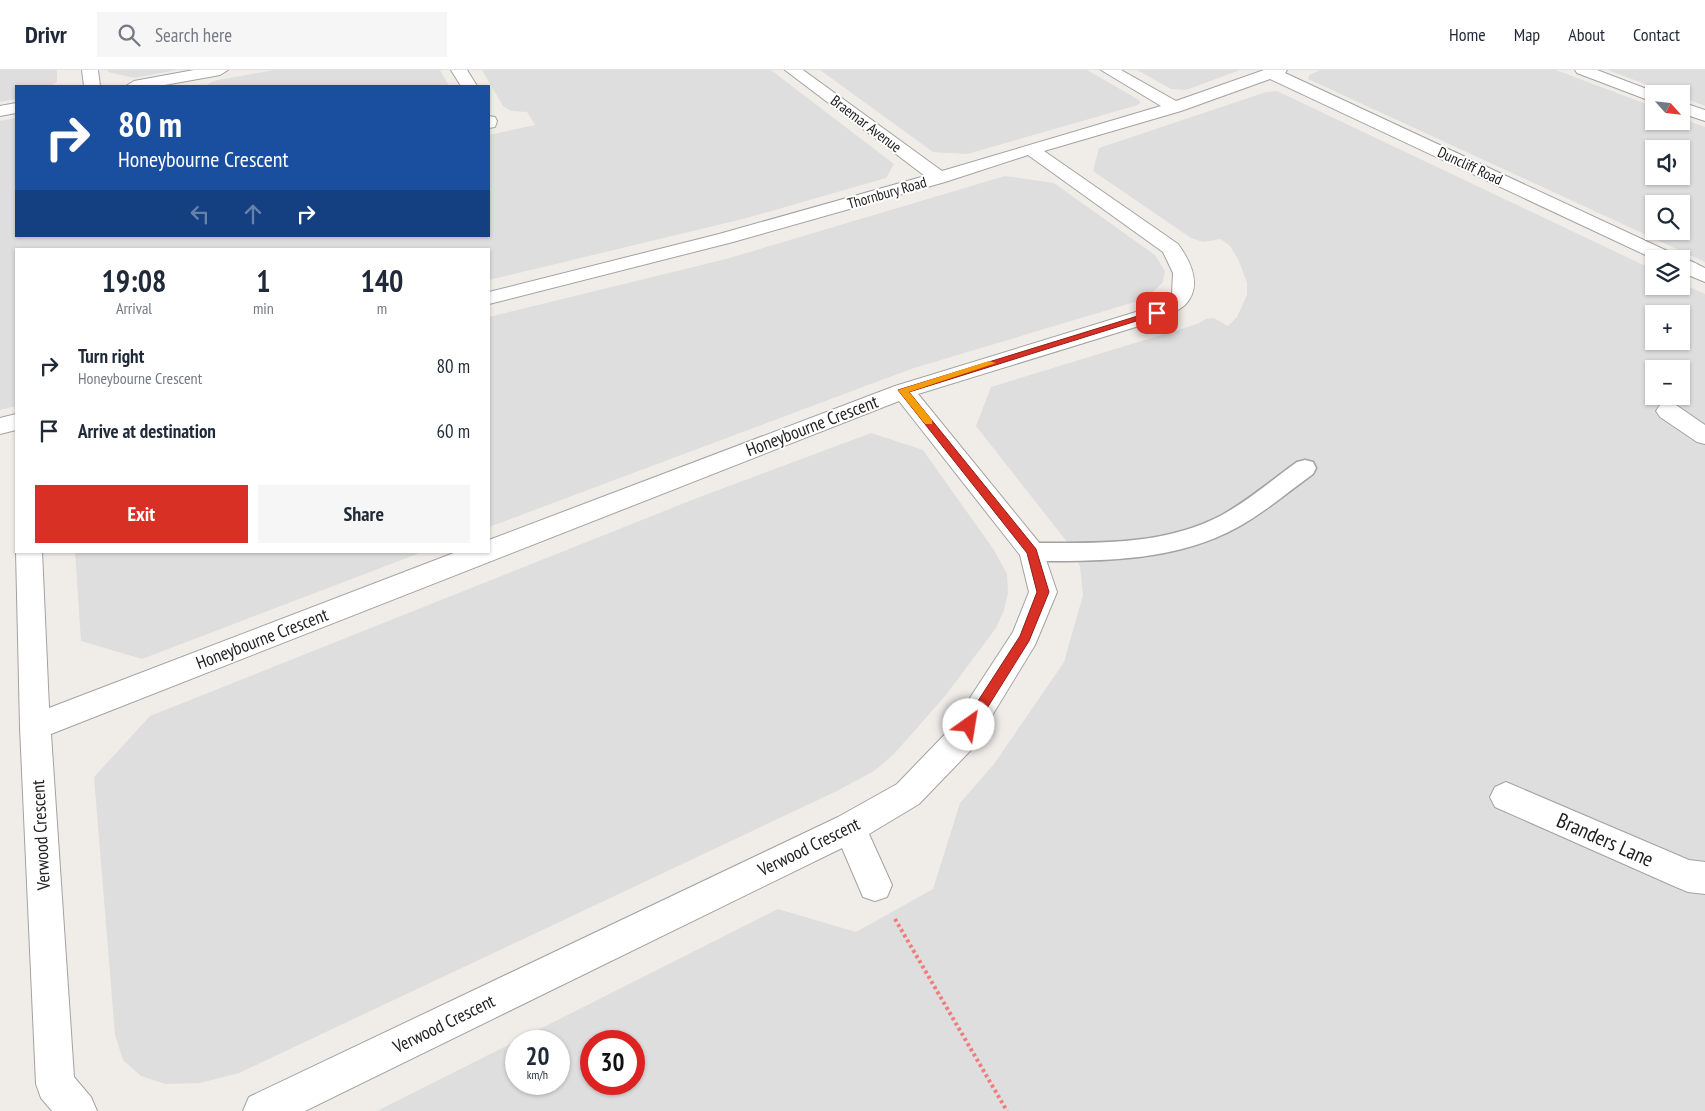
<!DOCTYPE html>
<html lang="en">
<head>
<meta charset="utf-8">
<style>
	:root { --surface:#fff; --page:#f6f6f7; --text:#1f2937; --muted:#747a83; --line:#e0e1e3; --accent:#d93025 }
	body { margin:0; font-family:"PT Sans Narrow",sans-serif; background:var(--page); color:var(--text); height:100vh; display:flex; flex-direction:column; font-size:19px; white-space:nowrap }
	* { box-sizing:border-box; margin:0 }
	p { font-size:16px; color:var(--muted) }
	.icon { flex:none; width:28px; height:28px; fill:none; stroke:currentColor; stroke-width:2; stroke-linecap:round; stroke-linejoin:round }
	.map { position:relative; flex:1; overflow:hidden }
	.sheet { position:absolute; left:15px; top:178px; width:475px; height:305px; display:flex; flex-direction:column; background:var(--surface); border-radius:0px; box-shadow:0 1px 4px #0004 }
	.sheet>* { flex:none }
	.guide { position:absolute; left:15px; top:15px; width:475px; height:152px; border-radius:0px; box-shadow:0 1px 4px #0004; background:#1a4fa0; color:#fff; overflow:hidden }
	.needle { width:32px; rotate:117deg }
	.fabs { position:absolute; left:1645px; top:15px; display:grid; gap:10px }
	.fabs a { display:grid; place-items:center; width:45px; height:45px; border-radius:0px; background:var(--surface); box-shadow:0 1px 4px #0004; font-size:25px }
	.speed { position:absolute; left:505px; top:960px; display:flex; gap:10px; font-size:25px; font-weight:700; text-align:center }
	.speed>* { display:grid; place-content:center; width:65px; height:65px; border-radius:50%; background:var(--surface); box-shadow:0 1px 4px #0004; line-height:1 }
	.speed small { font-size:12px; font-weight:400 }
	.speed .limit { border:8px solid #d22; background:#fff; color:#111 }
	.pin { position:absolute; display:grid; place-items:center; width:42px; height:42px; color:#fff; margin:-21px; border-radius:10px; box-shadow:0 2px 8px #0006 }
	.me { position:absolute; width:55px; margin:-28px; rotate:32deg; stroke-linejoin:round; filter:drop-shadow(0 0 4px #0008) }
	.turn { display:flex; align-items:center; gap:18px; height:105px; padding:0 20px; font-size:22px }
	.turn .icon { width:65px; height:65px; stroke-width:2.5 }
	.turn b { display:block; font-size:35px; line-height:42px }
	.lanes { display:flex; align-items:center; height:48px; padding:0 20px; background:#0003; justify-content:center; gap:25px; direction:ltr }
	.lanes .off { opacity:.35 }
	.eta { display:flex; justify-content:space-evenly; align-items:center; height:85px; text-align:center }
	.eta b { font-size:30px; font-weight:600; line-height:35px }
	.button { display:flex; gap:10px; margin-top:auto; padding:10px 20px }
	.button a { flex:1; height:58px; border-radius:0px; background:var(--accent); color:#fff; font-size:20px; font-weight:600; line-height:58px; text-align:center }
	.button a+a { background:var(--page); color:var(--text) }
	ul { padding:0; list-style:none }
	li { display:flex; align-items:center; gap:15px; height:65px; padding:0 20px }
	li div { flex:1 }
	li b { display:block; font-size:19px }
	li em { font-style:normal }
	header { display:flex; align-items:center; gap:30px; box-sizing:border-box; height:70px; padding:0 25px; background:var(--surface); border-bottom:1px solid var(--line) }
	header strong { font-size:24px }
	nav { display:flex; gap:28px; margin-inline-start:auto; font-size:18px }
	.search { width:350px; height:45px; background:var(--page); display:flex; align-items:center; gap:12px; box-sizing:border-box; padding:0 18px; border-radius:0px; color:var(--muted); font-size:19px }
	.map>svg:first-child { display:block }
	.residential { fill:#dfdede; fill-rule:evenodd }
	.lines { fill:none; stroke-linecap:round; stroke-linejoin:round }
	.lane-casing { stroke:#a2a2a2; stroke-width:3 }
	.street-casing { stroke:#a2a2a2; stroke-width:2 }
	.path { stroke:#ee7d7c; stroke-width:4; stroke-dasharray:3 3; stroke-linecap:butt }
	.lane { fill:#fff; fill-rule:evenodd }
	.street { fill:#fff; fill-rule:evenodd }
	.route { fill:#d93025; stroke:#8d1f18 }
	.slow { fill:#f59e0b }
	.labels { text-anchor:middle; stroke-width:4; stroke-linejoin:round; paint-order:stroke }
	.far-street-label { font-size:15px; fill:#212121; stroke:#fff }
	.street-label { font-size:18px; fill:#212121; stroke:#fff }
	.near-street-label { font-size:21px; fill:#212121; stroke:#fff }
</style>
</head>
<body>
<header>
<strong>Drivr</strong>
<div class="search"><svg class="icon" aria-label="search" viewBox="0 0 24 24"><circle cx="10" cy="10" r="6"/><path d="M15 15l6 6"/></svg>Search here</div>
<nav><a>Home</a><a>Map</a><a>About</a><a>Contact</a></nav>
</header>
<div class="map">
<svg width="1705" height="1041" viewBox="0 0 1705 1041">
	<rect width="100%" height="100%" fill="#f0ede9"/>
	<g class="residential">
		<polygon points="0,0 57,0 57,12 50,16 16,16 16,29 0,32"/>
		<polygon points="108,0 177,0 134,8 108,2"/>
		<polygon points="274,0 440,0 449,16 205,16 213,11"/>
		<polygon points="482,0 771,0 894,94 886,108 747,148 489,210 489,179 16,179 16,336 0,340 0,51 16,48 16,166 489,166 489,65 535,55 527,42 511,41 503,36"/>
		<polygon points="820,0 1087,0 1139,30 1140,33 1138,35 967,84 933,82"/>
		<polygon points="1137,0 1240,0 1186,20 1171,19"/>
		<path d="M 1320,0 L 1556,0 L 1654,37 L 1654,51 L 1681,51 L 1681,48 L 1705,57 L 1705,192 L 1308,9 L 1309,5 ZM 1654,79 L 1681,79 L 1681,106 L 1654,106 ZM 1654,134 L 1681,134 L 1681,161 L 1654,161 Z"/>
		<polygon points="1608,0 1705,0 1705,36 1681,27 1681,24 1671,24"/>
		<path d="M 1277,21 L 1654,200 L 1654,216 L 1681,216 L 1681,213 L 1705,224 L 1705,1041 L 377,1041 L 778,839 L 856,862 L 933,819 L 960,733 L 994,694 L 1064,592 L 1083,525 L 1080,497 L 1071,477 L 976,356 L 991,317 L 1197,254 L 1206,249 L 1214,248 L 1228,256 L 1237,247 L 1247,225 L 1247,213 L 1238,189 L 1230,176 L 1220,169 L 1203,172 L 1191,168 L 1093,101 L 1099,78 L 1266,22 ZM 1654,244 L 1681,244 L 1681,271 L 1654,271 ZM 1654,299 L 1681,299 L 1681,326 L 1654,326 ZM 516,971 L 559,971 L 559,1014 L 516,1014 ZM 591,971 L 634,971 L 634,1014 L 591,1014 Z"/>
		<polygon points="1005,106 1054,113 1155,185 1165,201 1163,212 1150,225 1138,231 911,299 489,457 489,247 726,189"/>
		<polygon points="871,363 923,380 994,480 1007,504 1008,523 1004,540 996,558 946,625 894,684 874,701 837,721 239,1003 200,1013 165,1014 141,1006 123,990 115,965 94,707 150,646 697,428"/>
		<polygon points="75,481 425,481 142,589 81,571"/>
	</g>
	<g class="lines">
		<defs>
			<path id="lane" d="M 1305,390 L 1313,392 L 1316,398 L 1313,404 C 1288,422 1265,442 1238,457 C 1175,492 1102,491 1032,491 L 1023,488 L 1020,482 L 1023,476 L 1032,473 C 1096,473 1164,476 1222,445 C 1249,430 1272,410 1297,392 Z"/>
			<g id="street">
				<polygon points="82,0 98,0 100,16 84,16"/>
				<polygon points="194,0 228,0 220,5 159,16 126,16 134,11"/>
				<polygon points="451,0 467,0 477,16 461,16"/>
				<path d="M 785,0 L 803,0 L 942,101 L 1161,36 L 1101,0 L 1121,0 L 1176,31 L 1264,0 L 1287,0 L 1285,3 L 1676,185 L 1679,189 C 1688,188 1697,194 1705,198 L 1705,212 L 1681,202 L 1681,189 L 1654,189 L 1270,9 L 1181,41 L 1044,81 L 1178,174 C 1191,192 1203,216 1185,235 C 1179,240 1171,244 1165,248 L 918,324 L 1041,475 L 1057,522 L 1035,575 L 971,680 L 919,734 L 869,764 L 892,815 L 887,827 L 875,831 L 863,827 L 842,778 L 305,1041 L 243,1041 L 249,1027 L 838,747 L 897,714 L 949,660 L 1013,562 L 1029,522 L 1020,485 L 899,331 L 51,664 L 74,1007 L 91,1027 L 97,1041 L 52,1041 L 41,1028 L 36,1014 L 20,657 L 16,481 L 16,480 L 42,481 L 49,638 L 459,481 L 489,481 L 489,470 L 895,316 L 1149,238 L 1172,224 L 1173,203 L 1163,182 L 1028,85 L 945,112 L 733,172 L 489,234 L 489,222 L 719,164 L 925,106 Z"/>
				<polygon points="1575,0 1597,0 1660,24 1654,24 1654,32 1648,30 1577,3"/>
				<polygon points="1681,32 1705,40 1705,51 1681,43"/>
				<polygon points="16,33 16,43 0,46 0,36"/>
				<polygon points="489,46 495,47 497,51 495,57 489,58"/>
				<polygon points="1668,333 1676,335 1705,355 1705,374 1697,372 1660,347 1656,341 1660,335"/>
				<polygon points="16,344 16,360 0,364 0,348"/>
				<polygon points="1506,712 1689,790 1705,792 1705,824 1688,822 1676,817 1495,737 1490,727 1495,717"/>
			</g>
		</defs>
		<use href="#lane" class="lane-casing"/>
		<use href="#street" class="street-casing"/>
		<polyline class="path" points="895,849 1007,1041"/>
		<use href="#lane" class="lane"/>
		<use href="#street" class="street"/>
	</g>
	<polygon class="route" points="1154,241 1162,243 909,322 1036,479 1049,522 1029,571 974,659 965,659 963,655 965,651 1020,566 1037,522 1027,483 898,320"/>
	<polygon class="slow" points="989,291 996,293 909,322 932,350 932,354 925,354 898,320"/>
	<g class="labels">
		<g class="far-street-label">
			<text transform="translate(866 54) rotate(37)" y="5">Braemar Avenue</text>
			<text transform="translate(1470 96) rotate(25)" y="5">Duncliff Road</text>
			<text transform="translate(887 123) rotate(-16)" y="5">Thornbury Road</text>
		</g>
		<g class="street-label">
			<text transform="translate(812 356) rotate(-21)" y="6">Honeybourne Crescent</text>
			<text transform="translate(262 569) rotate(-21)" y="6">Honeybourne Crescent</text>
			<text transform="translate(41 765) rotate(-93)" y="6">Verwood Crescent</text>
			<text transform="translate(809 777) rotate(-26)" y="6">Verwood Crescent</text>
			<text transform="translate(444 954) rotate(-26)" y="6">Verwood Crescent</text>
		</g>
		<g class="near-street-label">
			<text transform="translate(1605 770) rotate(24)" y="7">Branders Lane</text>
		</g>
	</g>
</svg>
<div class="fabs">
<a><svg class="needle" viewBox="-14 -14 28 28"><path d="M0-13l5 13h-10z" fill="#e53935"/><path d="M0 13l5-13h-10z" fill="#747a83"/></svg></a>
<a><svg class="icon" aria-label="sound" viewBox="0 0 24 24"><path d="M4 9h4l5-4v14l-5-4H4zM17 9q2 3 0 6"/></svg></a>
<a><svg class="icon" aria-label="search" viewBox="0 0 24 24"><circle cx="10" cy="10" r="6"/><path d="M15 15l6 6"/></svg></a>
<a><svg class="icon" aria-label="layers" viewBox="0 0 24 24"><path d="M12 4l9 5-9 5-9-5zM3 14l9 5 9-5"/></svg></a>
<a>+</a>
<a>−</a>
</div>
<div class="speed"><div>20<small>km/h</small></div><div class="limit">30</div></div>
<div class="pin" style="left:1157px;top:243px;background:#d93025"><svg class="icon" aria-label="arrive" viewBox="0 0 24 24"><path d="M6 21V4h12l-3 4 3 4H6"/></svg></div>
<svg class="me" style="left:969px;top:655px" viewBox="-20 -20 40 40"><circle r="19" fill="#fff"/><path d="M0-13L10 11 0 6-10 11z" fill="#d93025"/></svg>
<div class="guide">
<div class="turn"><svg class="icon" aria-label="right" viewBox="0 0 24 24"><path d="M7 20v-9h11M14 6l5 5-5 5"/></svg><div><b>80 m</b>Honeybourne Crescent</div></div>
<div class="lanes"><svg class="icon off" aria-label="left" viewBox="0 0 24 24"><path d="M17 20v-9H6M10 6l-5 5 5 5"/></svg><svg class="icon off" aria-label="ahead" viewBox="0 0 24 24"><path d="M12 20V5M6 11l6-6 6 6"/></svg><svg class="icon" aria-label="right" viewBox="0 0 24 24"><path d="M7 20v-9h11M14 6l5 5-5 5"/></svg></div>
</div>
<section class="sheet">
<div class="eta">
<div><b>19:08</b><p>Arrival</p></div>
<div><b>1</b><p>min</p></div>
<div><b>140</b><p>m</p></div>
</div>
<ul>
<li><svg class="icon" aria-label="right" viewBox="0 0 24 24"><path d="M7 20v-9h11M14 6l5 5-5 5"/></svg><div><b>Turn right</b><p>Honeybourne Crescent</p></div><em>80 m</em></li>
<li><svg class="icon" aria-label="arrive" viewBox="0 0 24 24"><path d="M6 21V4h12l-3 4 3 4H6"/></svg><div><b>Arrive at destination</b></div><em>60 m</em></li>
</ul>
<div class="button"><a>Exit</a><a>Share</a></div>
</section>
</div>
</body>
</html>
